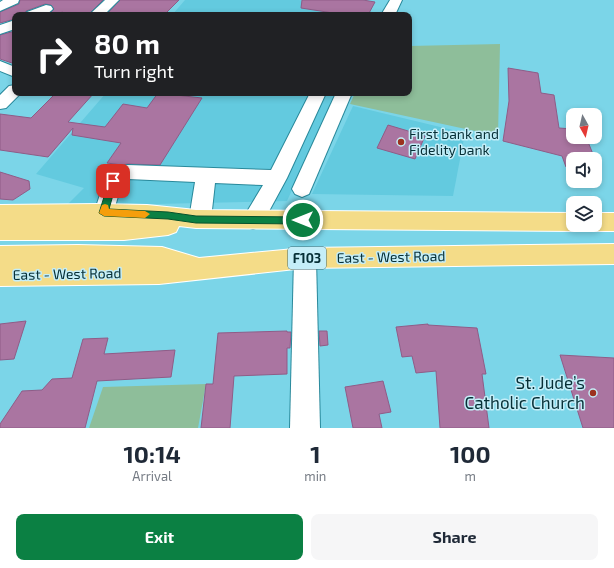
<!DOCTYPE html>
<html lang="en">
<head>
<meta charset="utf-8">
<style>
	:root { --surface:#fff; --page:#f6f6f7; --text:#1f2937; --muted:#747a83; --accent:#0b8043 }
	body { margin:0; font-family:"Exo 2",sans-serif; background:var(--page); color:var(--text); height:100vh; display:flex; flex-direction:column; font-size:15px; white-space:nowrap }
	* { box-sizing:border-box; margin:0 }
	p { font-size:13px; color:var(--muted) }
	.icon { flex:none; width:22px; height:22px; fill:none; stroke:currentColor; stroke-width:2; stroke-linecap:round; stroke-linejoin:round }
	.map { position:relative; height:428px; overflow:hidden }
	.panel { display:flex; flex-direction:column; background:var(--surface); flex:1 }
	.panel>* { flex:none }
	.banner { position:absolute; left:12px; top:12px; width:400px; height:84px; border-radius:8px; box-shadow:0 2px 6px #0003; background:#202124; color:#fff; overflow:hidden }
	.needle { width:26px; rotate:172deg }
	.fabs { position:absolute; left:566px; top:108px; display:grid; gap:8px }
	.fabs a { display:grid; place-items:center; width:36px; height:36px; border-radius:8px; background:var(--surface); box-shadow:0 2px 6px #0003; font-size:20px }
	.pin { position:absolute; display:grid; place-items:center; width:34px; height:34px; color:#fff; margin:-17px; border-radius:8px; box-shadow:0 2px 6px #0006 }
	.me { position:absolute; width:44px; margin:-22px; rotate:270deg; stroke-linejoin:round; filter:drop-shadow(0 0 3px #0008) }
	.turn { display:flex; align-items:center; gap:14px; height:84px; padding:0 16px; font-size:18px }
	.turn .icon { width:52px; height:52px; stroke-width:2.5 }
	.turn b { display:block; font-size:28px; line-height:34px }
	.eta { display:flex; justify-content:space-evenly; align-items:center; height:68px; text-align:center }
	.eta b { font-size:24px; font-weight:700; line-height:28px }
	.action { display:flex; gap:8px; margin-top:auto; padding:8px 16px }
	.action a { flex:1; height:46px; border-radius:8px; background:var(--accent); color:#fff; font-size:16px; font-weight:700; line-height:46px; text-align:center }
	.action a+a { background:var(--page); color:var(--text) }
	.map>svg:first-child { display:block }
	.built { fill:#63cadf }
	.green { fill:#8ebe9a }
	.building { fill:#aa75a1; stroke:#8f5c87 }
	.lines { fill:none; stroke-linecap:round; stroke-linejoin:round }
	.minor-casing { stroke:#29899b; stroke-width:2 }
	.major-casing { stroke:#fff; stroke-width:2 }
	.minor { fill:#fff; fill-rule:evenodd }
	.major { fill:#f4dc88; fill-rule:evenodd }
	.route { fill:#0b8043; stroke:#07532c }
	.slow { fill:#f59e0b }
	.poi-dot { fill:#9c321f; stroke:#c5eef8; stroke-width:1.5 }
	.labels { text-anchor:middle; stroke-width:3; stroke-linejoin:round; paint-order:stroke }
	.shield { fill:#c5eef8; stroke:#3f6870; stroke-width:1 }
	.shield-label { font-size:13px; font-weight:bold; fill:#062f36 }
	.poi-label { font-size:14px; fill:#062f36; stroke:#c5eef8; text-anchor:start }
	.street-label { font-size:14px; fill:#062f36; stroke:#c5eef8 }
	.near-poi-label { font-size:17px; fill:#062f36; stroke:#c5eef8; text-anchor:end }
</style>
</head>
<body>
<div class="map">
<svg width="614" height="428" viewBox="0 0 614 428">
	<rect width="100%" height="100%" fill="#7bd5e8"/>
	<g class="built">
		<polygon points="185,0 299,0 373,12 372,15 172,15"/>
		<polygon points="106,93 336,93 287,201 66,206 84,188 36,174"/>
		<polygon points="353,106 465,133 453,196 312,194"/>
	</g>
	<g class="green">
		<polygon points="500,44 498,136 350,104 355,93 409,93 409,46"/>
		<polygon points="206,384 198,428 89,428 103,387"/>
	</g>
	<g class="building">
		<polygon points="20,0 103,0 88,15 69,15 62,12 58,15 47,15 54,9 51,5 45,4 26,11 24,15 15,15 15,19 0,23 0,12 19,4"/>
		<polygon points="120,0 179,0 164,15 106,15"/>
		<polygon points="302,0 363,0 375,2 368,15 346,15 301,8"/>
		<polygon points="15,31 15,64 0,59 0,35"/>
		<polygon points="508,68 538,73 541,93 554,95 559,128 573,129 573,137 586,137 595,159 573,159 573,168 566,167 562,156 503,141 509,101"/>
		<polygon points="56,93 94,93 68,122 105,127 123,104 147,108 158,93 202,98 160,165 128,164 122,165 107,163 121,143 72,135 73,128 48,157 0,150 0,114 31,118"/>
		<polygon points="388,125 425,136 415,159 377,148"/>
		<polygon points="0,172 29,181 30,189 13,200 0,199"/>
		<polygon points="26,321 14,359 0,360 0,324"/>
		<polygon points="428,324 428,325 477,328 486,374 482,374 489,428 440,428 436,371 416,373 412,356 402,357 396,327"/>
		<polygon points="287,331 287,332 291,332 290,348 287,348 287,374 234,376 230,428 201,428 206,384 213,384 218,333"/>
		<polygon points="319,331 327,331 328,345 320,346"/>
		<polygon points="108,338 104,354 175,350 171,377 97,381 85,428 0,428 0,424 22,391 42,390 52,379 72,378 83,339"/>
		<polygon points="560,355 614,358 614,428 583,428"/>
		<polygon points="383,381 391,412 379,414 382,428 353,428 345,387"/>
	</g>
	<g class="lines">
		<defs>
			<g id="minor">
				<polygon points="3,0 19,0 18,3 0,11 0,2"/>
				<polygon points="105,0 119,0 104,15 89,15"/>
				<polygon points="390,0 402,0 395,15 381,15"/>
				<path d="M 46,5 L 51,6 L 53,9 C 46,17 35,15 25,15 L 27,12 Z"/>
				<polygon points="15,20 15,29 0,34 0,25"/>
				<polygon points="0,61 15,67 15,77 0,71"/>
				<polygon points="15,85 15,93 21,93 6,108 0,109 0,95 9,86"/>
				<path d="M 310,93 L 326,93 L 287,178 L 261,226 L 253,229 L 245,226 L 242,220 L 263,185 L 215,183 L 211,219 L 207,225 L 200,228 L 193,225 L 189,219 L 195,182 L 128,179 C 119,182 116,209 111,219 L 104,221 L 97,219 L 94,213 L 106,176 L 111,170 L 128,165 L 271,170 Z"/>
				<polygon points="336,93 352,93 309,194 302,197 295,194 292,189"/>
				<polygon points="305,248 313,251 316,258 320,428 290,428 294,258 297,251"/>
			</g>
			<g id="major">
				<polygon points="98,204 147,205 196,210 573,213 573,225 583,225 581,228 573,231 196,228 179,226 176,232 168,235 124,240 0,240 0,205"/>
				<polygon points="595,213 614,213 614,231 595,231 587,228 585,225 595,225"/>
				<polygon points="614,244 614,264 305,268 159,284 0,286 0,246 78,245 162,247 199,258 305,248"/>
			</g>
		</defs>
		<use href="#minor" class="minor-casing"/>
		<use href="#major" class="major-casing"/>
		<use href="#minor" class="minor"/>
		<use href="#major" class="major"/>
	</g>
	<polygon class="route" points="113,177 117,181 109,209 168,212 196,216 303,217 308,220 303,224 196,223 168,219 104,216 99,213 109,181"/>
	<polygon class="slow" points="105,204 108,205 109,209 145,211 150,214 145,218 104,216 99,213 102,205"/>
	<g class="poi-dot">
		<circle cx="401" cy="142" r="4"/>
		<circle cx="593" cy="393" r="4"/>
	</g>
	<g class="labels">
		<rect class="shield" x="288" y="247" width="38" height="22" rx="3"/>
		<g class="shield-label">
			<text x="307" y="263">F103</text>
		</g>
		<g class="poi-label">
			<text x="409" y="139">First bank and<tspan x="409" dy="16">Fidelity bank</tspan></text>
		</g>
		<g class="street-label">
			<text transform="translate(391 257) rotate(-1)" y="5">East - West Road</text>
			<text transform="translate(67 274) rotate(-1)" y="5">East - West Road</text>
		</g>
		<g class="near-poi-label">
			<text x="585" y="389">St. Jude’s<tspan x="585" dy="20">Catholic Church</tspan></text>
		</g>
	</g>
</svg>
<div class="fabs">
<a><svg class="needle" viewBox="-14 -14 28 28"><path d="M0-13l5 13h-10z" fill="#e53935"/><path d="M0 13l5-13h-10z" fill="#747a83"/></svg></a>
<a><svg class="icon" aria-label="sound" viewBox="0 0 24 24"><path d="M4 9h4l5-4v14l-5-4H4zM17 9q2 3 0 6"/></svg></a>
<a><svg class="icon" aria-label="layers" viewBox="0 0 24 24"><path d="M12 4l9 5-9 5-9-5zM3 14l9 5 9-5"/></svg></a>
</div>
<div class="pin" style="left:113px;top:181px;background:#d93025"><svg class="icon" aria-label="arrive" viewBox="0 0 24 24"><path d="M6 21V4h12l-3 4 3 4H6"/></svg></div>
<svg class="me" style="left:303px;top:220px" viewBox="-20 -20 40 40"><circle r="17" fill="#0b8043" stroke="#fff" stroke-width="3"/><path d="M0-11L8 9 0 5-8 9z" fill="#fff"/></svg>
<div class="banner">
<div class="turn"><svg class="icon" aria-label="right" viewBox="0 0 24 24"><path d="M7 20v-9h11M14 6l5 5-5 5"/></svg><div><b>80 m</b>Turn right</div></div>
</div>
</div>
<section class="panel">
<div class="eta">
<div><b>10:14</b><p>Arrival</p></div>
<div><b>1</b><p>min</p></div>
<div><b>100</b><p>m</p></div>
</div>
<div class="action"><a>Exit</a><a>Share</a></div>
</section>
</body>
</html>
